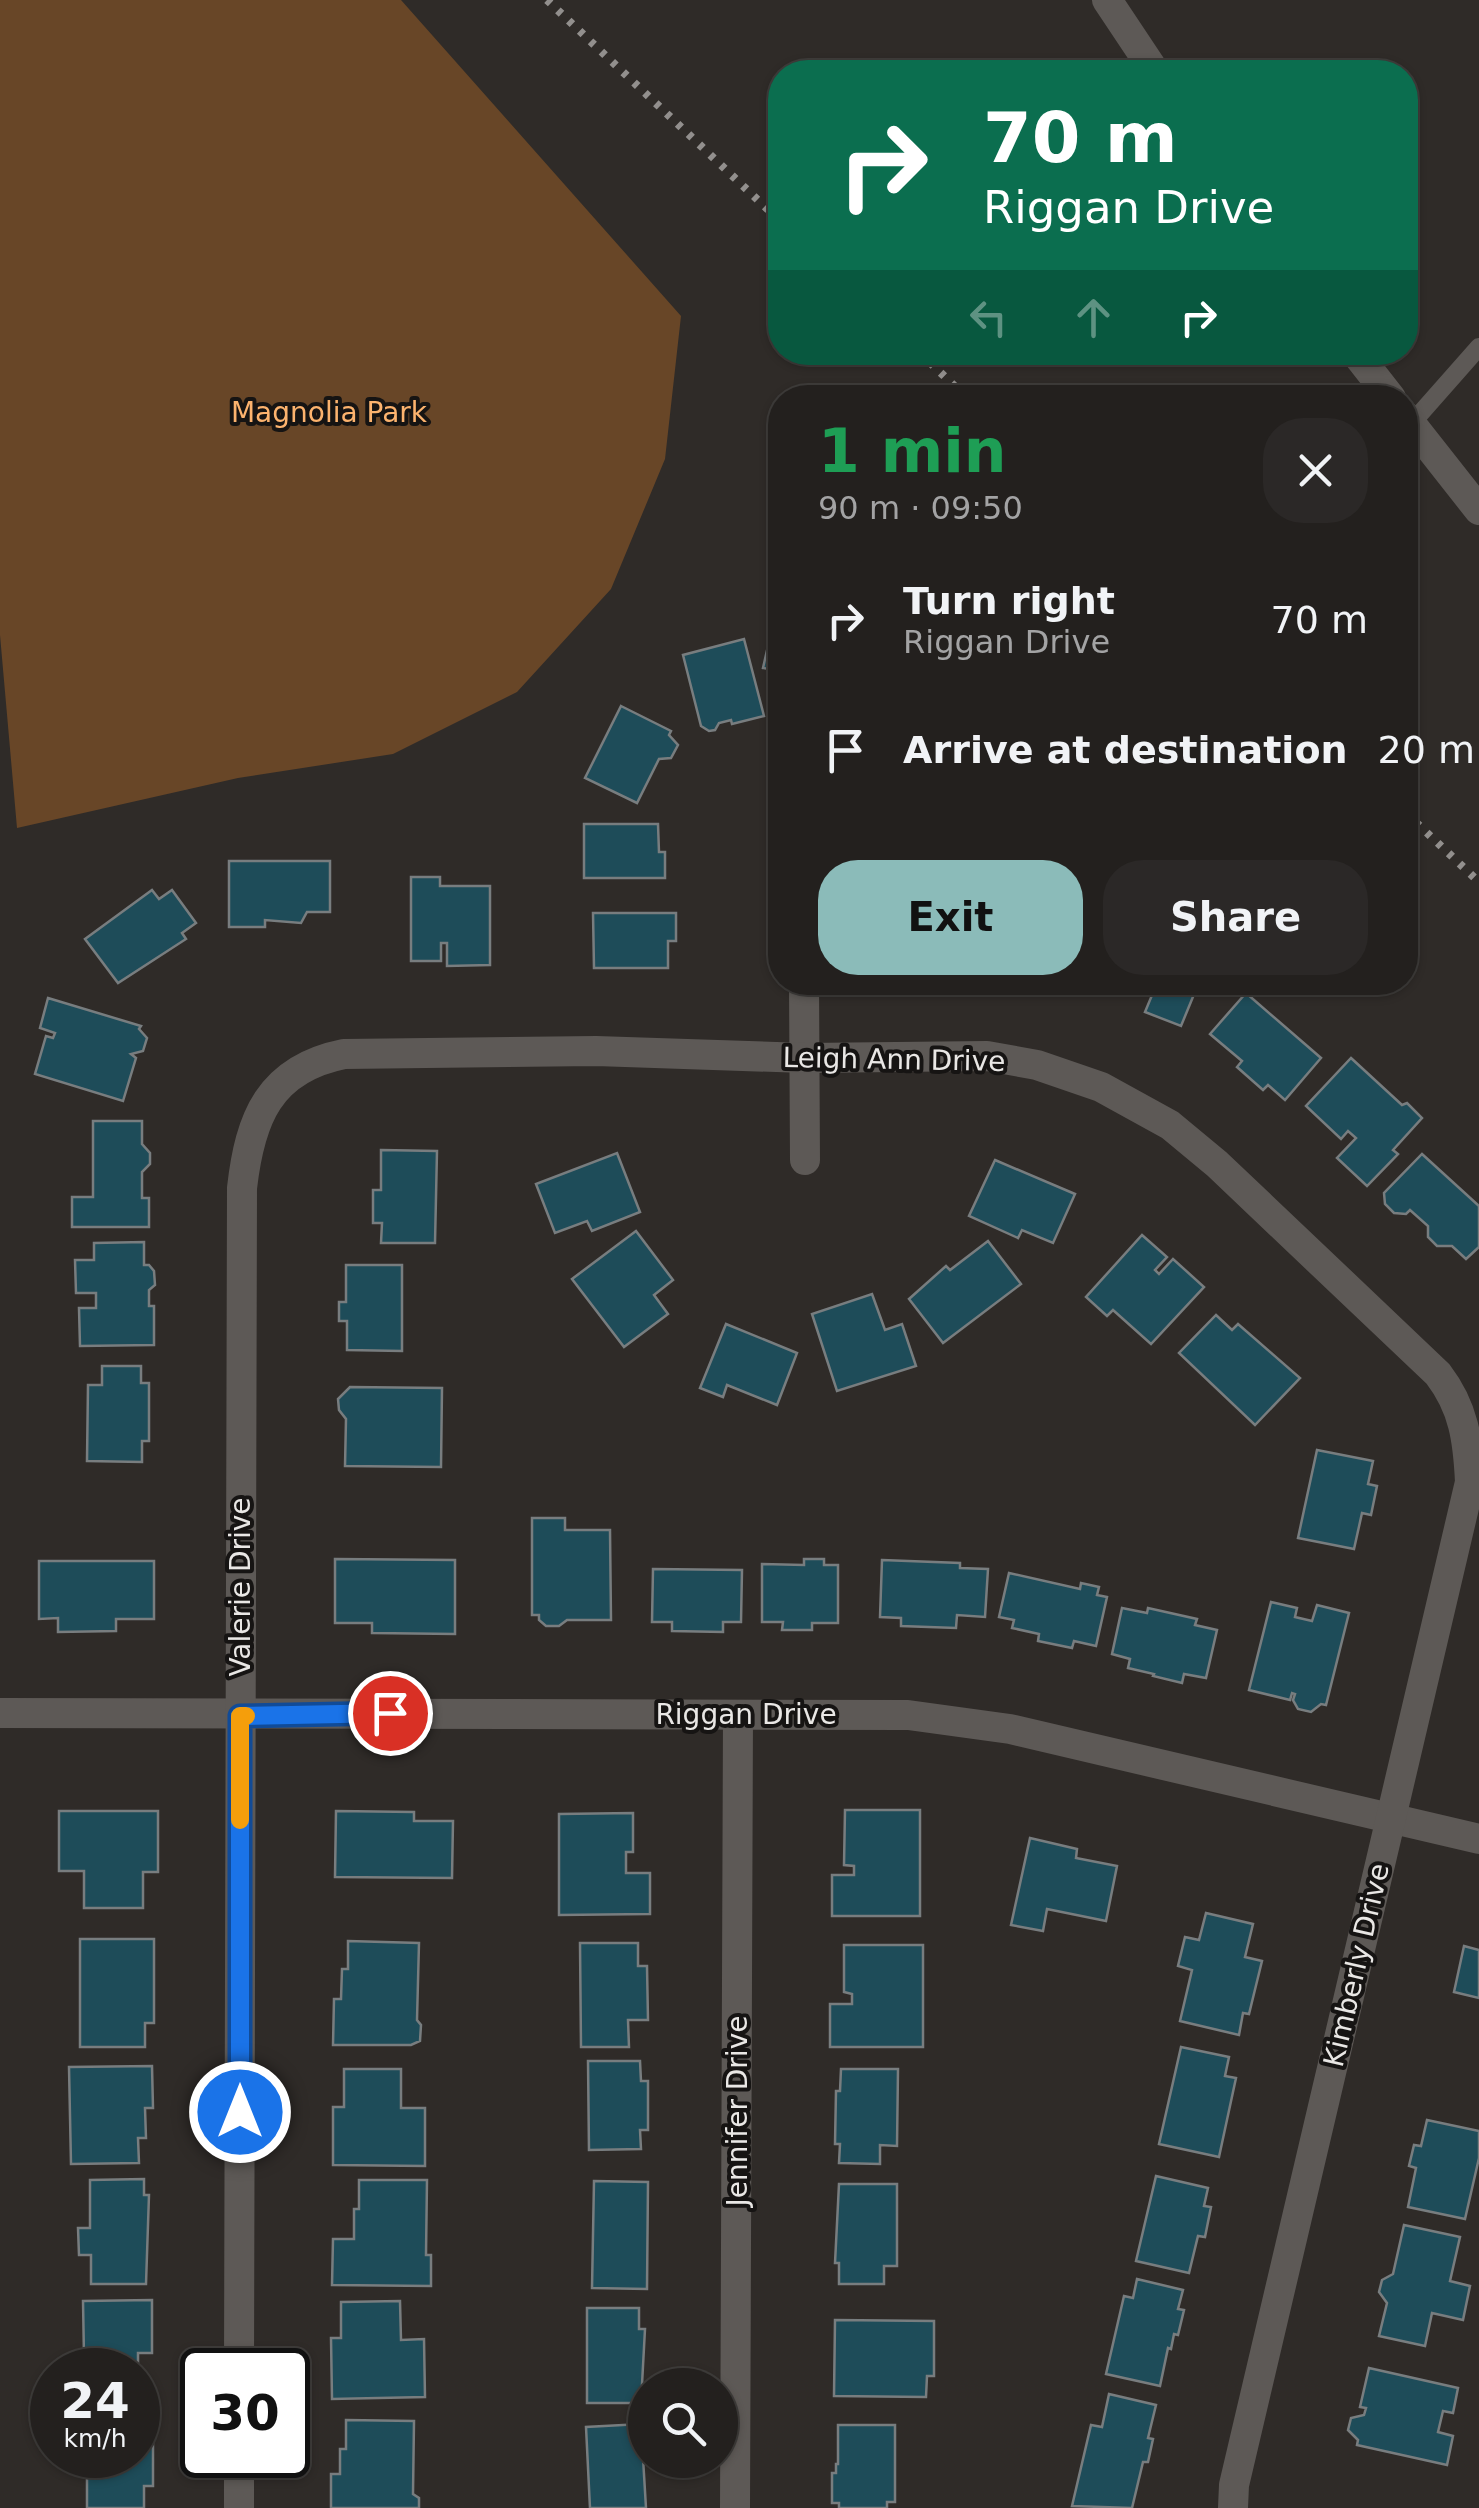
<!DOCTYPE html>
<html lang="en">
<head>
<meta charset="utf-8">
<style>
	:root { --surface:#23201e; --page:#2b2827; --text:#f1f3f6; --muted:#a3a3a4; --line:#403e3c; --accent:#8bbbb9 }
	body { margin:0; font-family:"DejaVu Sans",sans-serif; background:var(--page); color:var(--text); height:100vh; display:flex; flex-direction:column; font-size:38px; white-space:nowrap }
	* { box-sizing:border-box; margin:0 }
	p { font-size:32px; color:var(--muted) }
	.icon { flex:none; width:55px; height:55px; fill:none; stroke:currentColor; stroke-width:2; stroke-linecap:round; stroke-linejoin:round }
	.map { position:relative; flex:1; overflow:hidden }
	.side { position:absolute; left:768px; top:385px; width:650px; height:610px; display:flex; flex-direction:column; background:var(--surface); border-radius:40px; box-shadow:0 2px 8px #0004,0 0 0 2px var(--line) }
	.side>* { flex:none }
	.hud { position:absolute; left:768px; top:60px; width:650px; height:305px; border-radius:40px; box-shadow:0 2px 8px #0004,0 0 0 2px var(--line); background:#0b6e4f; color:#fff; overflow:hidden }
	.tools { position:absolute; left:628px; top:2368px; display:grid; gap:20px }
	.tools a { display:grid; place-items:center; width:110px; height:110px; border-radius:50%; background:var(--surface); box-shadow:0 2px 8px #0004,0 0 0 2px var(--line); font-size:50px }
	.speed { position:absolute; left:30px; top:2348px; display:flex; gap:20px; font-size:50px; font-weight:700; text-align:center }
	.speed>* { display:grid; place-content:center; width:130px; height:130px; border-radius:50%; background:var(--surface); box-shadow:0 2px 8px #0004,0 0 0 2px var(--line); line-height:1 }
	.speed small { font-size:25px; font-weight:400 }
	.speed .limit { border:5px solid #111; border-radius:15px; background:#fff; color:#111 }
	.pin { position:absolute; display:grid; place-items:center; width:85px; height:85px; color:#fff; margin:-42px; border:5px solid #fff; border-radius:50%; box-shadow:0 2px 10px #0007 }
	.me { position:absolute; width:110px; margin:-55px; rotate:0deg; stroke-linejoin:round; filter:drop-shadow(0 0 8px #0008) }
	.turn { display:flex; align-items:center; gap:35px; height:210px; padding:0 50px; font-size:45px }
	.turn .icon { width:130px; height:130px; stroke-width:2.5 }
	.turn b { display:block; font-size:70px; line-height:85px }
	.lanes { display:flex; align-items:center; height:95px; padding:0 50px; background:#0003; justify-content:center; gap:50px; direction:ltr }
	.lanes .off { opacity:.35 }
	.round { display:grid; place-items:center; flex:none; width:105px; height:105px; border-radius:40px; background:var(--page) }
	.overview { display:flex; align-items:center; justify-content:space-between; height:170px; padding:0 50px }
	h1 { font-size:60px; font-weight:700; line-height:75px; color:#1e9e55 }
	.button { display:flex; gap:20px; margin-top:auto; padding:20px 50px }
	.button a { flex:1; height:115px; border-radius:40px; background:var(--accent); color:#111; font-size:40px; font-weight:700; line-height:115px; text-align:center }
	.button a+a { background:var(--page); color:var(--text) }
	ul { padding:0; list-style:none }
	li { display:flex; align-items:center; gap:30px; height:130px; padding:0 50px }
	li div { flex:1 }
	li b { display:block; font-size:38px }
	li em { font-style:normal }
	.map>svg:first-child { display:block }
	.green { fill:#684627 }
	.building { fill:#1e4c59; stroke:#787d7f; stroke-width:2.5 }
	.lines { fill:none; stroke-linecap:round; stroke-linejoin:round }
	.lane { stroke:#5d5956; stroke-width:18 }
	.street { stroke:#5d5956; stroke-width:30 }
	.secondary { stroke:#5d5956; stroke-width:30 }
	.rail { stroke:#928f8d; stroke-width:8; stroke-dasharray:5 10; stroke-linecap:butt }
	.route-casing { stroke:#114b97; stroke-width:25 }
	.route { stroke:#1a73e8; stroke-width:18 }
	.slow { stroke:#f59e0b; stroke-width:18 }
	.labels { text-anchor:middle; stroke-width:8; stroke-linejoin:round; paint-order:stroke }
	.park-label { font-size:28px; fill:#fcb36e; stroke:#161413 }
	.street-label { font-size:28px; fill:#e9e7e5; stroke:#161413 }
</style>
</head>
<body>
<div class="map">
<svg width="1479" height="2508" viewBox="0 0 1479 2508">
	<rect width="100%" height="100%" fill="#2f2b28"/>
	<polygon class="green" points="0,0 401,0 681,316 665,459 611,589 517,692 393,754 238,778 17,828 0,635"/>
	<g class="building">
		<polygon points="775,615 780,616 780,671 763,668"/>
		<polygon points="744,639 764,716 732,724 731,720 719,723 715,730 709,731 701,726 683,655"/>
		<polygon points="621,706 671,731 669,735 678,745 671,758 659,759 637,803 585,778"/>
		<polygon points="584,824 658,824 659,852 665,852 665,878 584,878"/>
		<polygon points="229,861 330,861 330,912 307,912 301,923 265,920 265,927 229,927"/>
		<polygon points="411,877 440,877 440,886 490,886 490,965 447,966 447,943 441,943 441,961 411,961"/>
		<polygon points="152,890 159,899 172,890 196,923 182,933 186,939 118,983 85,939"/>
		<polygon points="593,913 676,913 676,941 668,941 668,968 594,968"/>
		<polygon points="1116,982 1194,982 1193,986 1197,987 1181,1026 1145,1012 1155,988 1145,984 1141,993"/>
		<polygon points="1246,993 1321,1058 1285,1100 1268,1085 1263,1090 1237,1067 1242,1061 1210,1034"/>
		<polygon points="48,998 141,1026 139,1029 147,1038 143,1051 131,1054 136,1058 123,1101 35,1074 46,1036 53,1038 55,1033 40,1028"/>
		<polygon points="1351,1058 1402,1105 1407,1103 1422,1118 1393,1150 1398,1154 1367,1186 1337,1158 1356,1138 1348,1131 1341,1139 1306,1106"/>
		<polygon points="93,1121 142,1121 142,1144 150,1153 150,1164 142,1172 142,1198 149,1198 149,1227 72,1227 72,1197 93,1197"/>
		<polygon points="381,1150 437,1151 435,1243 381,1243 382,1223 373,1223 373,1190 381,1190"/>
		<polygon points="617,1153 640,1212 592,1231 587,1221 555,1233 536,1184"/>
		<polygon points="1422,1154 1479,1206 1479,1247 1466,1259 1452,1246 1437,1246 1428,1237 1428,1226 1410,1210 1406,1214 1394,1213 1385,1204 1384,1193"/>
		<polygon points="995,1160 1075,1194 1053,1243 1022,1230 1018,1238 969,1216"/>
		<polygon points="636,1231 673,1280 654,1295 668,1314 624,1347 572,1279"/>
		<polygon points="1142,1235 1167,1257 1155,1270 1159,1274 1173,1259 1204,1287 1151,1344 1113,1310 1107,1316 1086,1297"/>
		<polygon points="988,1241 1021,1284 943,1343 909,1299 946,1266 950,1270"/>
		<polygon points="144,1242 144,1265 149,1265 154,1271 155,1285 149,1290 149,1306 154,1306 154,1345 80,1346 79,1308 96,1308 96,1293 76,1293 75,1260 94,1260 94,1243"/>
		<polygon points="346,1265 402,1265 402,1351 347,1350 347,1321 339,1321 339,1302 346,1302"/>
		<polygon points="872,1294 885,1330 902,1324 916,1366 837,1391 812,1314"/>
		<polygon points="1216,1315 1232,1330 1238,1324 1300,1378 1255,1425 1179,1353"/>
		<polygon points="726,1324 797,1353 777,1405 727,1385 723,1397 700,1388"/>
		<polygon points="102,1366 141,1366 141,1383 149,1383 149,1441 142,1441 142,1462 87,1461 88,1385 102,1385"/>
		<polygon points="350,1387 442,1388 441,1467 345,1466 346,1419 339,1410 338,1399"/>
		<polygon points="1317,1450 1373,1461 1368,1484 1377,1486 1371,1515 1362,1513 1354,1549 1298,1538"/>
		<polygon points="532,1518 565,1518 565,1530 610,1530 611,1620 567,1620 559,1626 546,1626 539,1620 539,1615 532,1615"/>
		<polygon points="335,1559 455,1560 455,1634 372,1633 372,1623 335,1623"/>
		<polygon points="804,1559 824,1559 824,1565 838,1565 838,1623 812,1623 812,1630 782,1630 783,1622 762,1622 762,1564 804,1565"/>
		<polygon points="882,1560 960,1563 960,1568 988,1569 985,1617 957,1615 956,1628 901,1626 901,1618 880,1617"/>
		<polygon points="39,1561 154,1561 154,1619 116,1619 116,1631 58,1632 58,1618 39,1619"/>
		<polygon points="653,1569 742,1570 741,1622 723,1622 723,1632 672,1631 672,1622 652,1622"/>
		<polygon points="1009,1573 1080,1589 1081,1583 1099,1587 1097,1595 1107,1597 1096,1646 1074,1641 1072,1648 1038,1641 1039,1634 1012,1628 1014,1620 999,1617"/>
		<polygon points="1271,1602 1297,1608 1295,1617 1312,1621 1317,1605 1349,1613 1326,1705 1321,1704 1311,1712 1298,1709 1293,1700 1295,1694 1292,1693 1290,1700 1249,1690"/>
		<polygon points="1122,1608 1147,1613 1148,1608 1197,1619 1195,1625 1217,1630 1206,1678 1184,1674 1182,1683 1153,1676 1154,1674 1128,1668 1130,1659 1112,1654"/>
		<polygon points="845,1810 920,1810 920,1916 832,1916 832,1875 854,1875 854,1866 844,1865"/>
		<polygon points="59,1811 158,1811 158,1872 143,1872 143,1908 84,1908 84,1871 59,1871"/>
		<polygon points="336,1811 414,1812 414,1821 453,1821 452,1878 335,1877"/>
		<polygon points="633,1813 633,1852 626,1852 626,1873 650,1873 650,1914 559,1915 559,1814"/>
		<polygon points="1030,1838 1077,1849 1076,1858 1117,1866 1106,1921 1047,1909 1043,1931 1011,1925"/>
		<polygon points="1206,1913 1253,1924 1245,1957 1262,1961 1249,2014 1243,2013 1239,2035 1180,2021 1192,1970 1178,1966 1185,1937 1199,1940"/>
		<polygon points="80,1939 154,1939 154,2023 145,2023 145,2047 80,2047"/>
		<polygon points="348,1941 419,1943 417,2020 421,2025 420,2041 411,2045 333,2045 334,1999 341,1999 342,1969 348,1969"/>
		<polygon points="580,1943 638,1943 638,1966 647,1966 648,2020 628,2020 629,2047 581,2047"/>
		<polygon points="844,1945 923,1945 923,2047 830,2047 830,2004 852,2004 852,1994 844,1992"/>
		<polygon points="1464,1946 1479,1950 1479,1998 1454,1992"/>
		<polygon points="1181,2047 1229,2057 1225,2076 1236,2078 1219,2157 1159,2144"/>
		<polygon points="588,2061 640,2061 641,2081 648,2081 648,2130 640,2130 641,2149 589,2150"/>
		<polygon points="152,2066 153,2108 145,2108 146,2138 138,2138 139,2163 71,2164 69,2067"/>
		<polygon points="344,2069 401,2069 401,2108 425,2108 425,2166 333,2165 333,2107 344,2107"/>
		<polygon points="841,2069 898,2069 897,2146 880,2145 880,2164 839,2163 840,2144 835,2144 836,2091 840,2091"/>
		<polygon points="1427,2120 1479,2131 1479,2158 1465,2219 1408,2207 1416,2168 1409,2166 1414,2145 1421,2146"/>
		<polygon points="1156,2176 1208,2188 1204,2206 1211,2207 1205,2237 1198,2236 1189,2273 1136,2261"/>
		<polygon points="144,2179 144,2195 149,2195 146,2284 91,2284 91,2255 79,2255 78,2228 90,2228 90,2180"/>
		<polygon points="359,2180 427,2180 426,2255 431,2255 431,2286 332,2285 333,2239 354,2239 354,2209 359,2209"/>
		<polygon points="594,2181 648,2182 647,2289 592,2288"/>
		<polygon points="839,2184 897,2184 897,2266 884,2266 884,2284 839,2284 839,2263 835,2263"/>
		<polygon points="1404,2225 1460,2237 1450,2281 1470,2286 1463,2320 1432,2313 1425,2346 1379,2336 1387,2303 1379,2292 1382,2280 1393,2274"/>
		<polygon points="1137,2279 1183,2290 1178,2309 1184,2310 1178,2335 1174,2334 1171,2349 1168,2348 1160,2386 1106,2374 1124,2296 1133,2298"/>
		<polygon points="152,2300 152,2353 138,2353 138,2402 138,2370 77,2370 77,2363 84,2357 83,2301"/>
		<polygon points="400,2301 401,2340 424,2339 425,2397 332,2399 331,2338 341,2338 341,2302"/>
		<polygon points="587,2308 639,2308 639,2329 645,2329 641,2403 587,2403"/>
		<polygon points="835,2320 934,2321 934,2376 927,2376 926,2397 834,2396"/>
		<polygon points="1369,2368 1458,2388 1453,2413 1443,2411 1438,2432 1453,2436 1447,2465 1357,2445 1358,2440 1348,2430 1351,2418 1364,2415 1366,2408 1360,2407"/>
		<polygon points="1109,2394 1156,2405 1148,2438 1153,2439 1148,2462 1143,2462 1132,2508 1072,2506 1091,2425 1102,2427"/>
		<polygon points="138,2417 153,2417 153,2486 144,2486 144,2508 87,2508 87,2455 138,2455"/>
		<polygon points="346,2420 414,2421 413,2494 419,2498 419,2508 331,2508 331,2474 340,2474 340,2449 346,2449"/>
		<polygon points="641,2424 646,2508 590,2508 586,2427"/>
		<polygon points="838,2425 895,2425 895,2502 887,2502 887,2508 839,2508 839,2503 832,2503 832,2473 836,2473 836,2464 838,2464"/>
	</g>
	<g class="lines">
		<polyline class="lane" points="1411,424 1479,347"/>
		<g class="street">
			<polyline points="804,982 805,1160"/>
			<polyline points="0,1713 908,1715 1010,1729 1479,1839"/>
			<path d="M 239,2370 L 242,1188 C 250,1118 269,1069 344,1054 L 596,1051 L 805,1058 L 987,1056 L 1037,1065 L 1101,1087 L 1170,1125 L 1217,1164 L 1438,1374 C 1464,1408 1468,1440 1470,1482 L 1234,2485 L 1233,2508"/>
			<polyline points="239,2508 239,2455"/>
			<polyline points="735,2508 738,1715"/>
		</g>
		<g class="secondary">
			<polyline points="1107,0 1155,72"/>
			<polyline points="1355,352 1391,398"/>
			<polyline points="1405,416 1479,510"/>
		</g>
		<g class="rail">
			<polyline points="547,0 780,221"/>
			<polyline points="919,352 967,398"/>
			<polyline points="1405,812 1479,882"/>
		</g>
	</g>
	<g class="lines">
		<defs>
			<polyline id="route" points="240,2112 240,1716 390,1713"/>
		</defs>
		<use href="#route" class="route-casing"/>
		<use href="#route" class="route"/>
		<polyline class="slow" points="240,1820 240,1716 246,1716"/>
	</g>
	<g class="labels">
		<g class="park-label">
			<text x="329" y="422">Magnolia Park</text>
		</g>
		<g class="street-label">
			<text transform="translate(894 1059) rotate(1)" y="10">Leigh Ann Drive</text>
			<text transform="translate(240 1587) rotate(-90)" y="10">Valerie Drive</text>
			<text x="746" y="1724">Riggan Drive</text>
			<text transform="translate(1356 1965) rotate(-77)" y="10">Kimberly Drive</text>
			<text transform="translate(737 2111) rotate(-90)" y="10">Jennifer Drive</text>
		</g>
	</g>
</svg>
<div class="tools">
<a><svg class="icon" aria-label="search" viewBox="0 0 24 24"><circle cx="10" cy="10" r="6"/><path d="M15 15l6 6"/></svg></a>
</div>
<div class="speed"><div>24<small>km/h</small></div><div class="limit">30</div></div>
<div class="pin" style="left:390px;top:1713px;background:#d93025"><svg class="icon" aria-label="arrive" viewBox="0 0 24 24"><path d="M6 21V4h12l-3 4 3 4H6"/></svg></div>
<svg class="me" style="left:240px;top:2112px" viewBox="-20 -20 40 40"><circle r="17" fill="#1a73e8" stroke="#fff" stroke-width="3"/><path d="M0-11L8 9 0 5-8 9z" fill="#fff"/></svg>
<div class="hud">
<div class="turn"><svg class="icon" aria-label="right" viewBox="0 0 24 24"><path d="M7 20v-9h11M14 6l5 5-5 5"/></svg><div><b>70 m</b>Riggan Drive</div></div>
<div class="lanes"><svg class="icon off" aria-label="left" viewBox="0 0 24 24"><path d="M17 20v-9H6M10 6l-5 5 5 5"/></svg><svg class="icon off" aria-label="ahead" viewBox="0 0 24 24"><path d="M12 20V5M6 11l6-6 6 6"/></svg><svg class="icon" aria-label="right" viewBox="0 0 24 24"><path d="M7 20v-9h11M14 6l5 5-5 5"/></svg></div>
</div>
<section class="side">
<div class="overview"><div><h1>1 min</h1><p>90 m · 09:50</p></div><a class="round"><svg class="icon" aria-label="close" viewBox="0 0 24 24"><path d="M6 6l12 12M18 6L6 18"/></svg></a></div>
<ul>
<li><svg class="icon" aria-label="right" viewBox="0 0 24 24"><path d="M7 20v-9h11M14 6l5 5-5 5"/></svg><div><b>Turn right</b><p>Riggan Drive</p></div><em>70 m</em></li>
<li><svg class="icon" aria-label="arrive" viewBox="0 0 24 24"><path d="M6 21V4h12l-3 4 3 4H6"/></svg><div><b>Arrive at destination</b></div><em>20 m</em></li>
</ul>
<div class="button"><a>Exit</a><a>Share</a></div>
</section>
</div>
</body>
</html>
